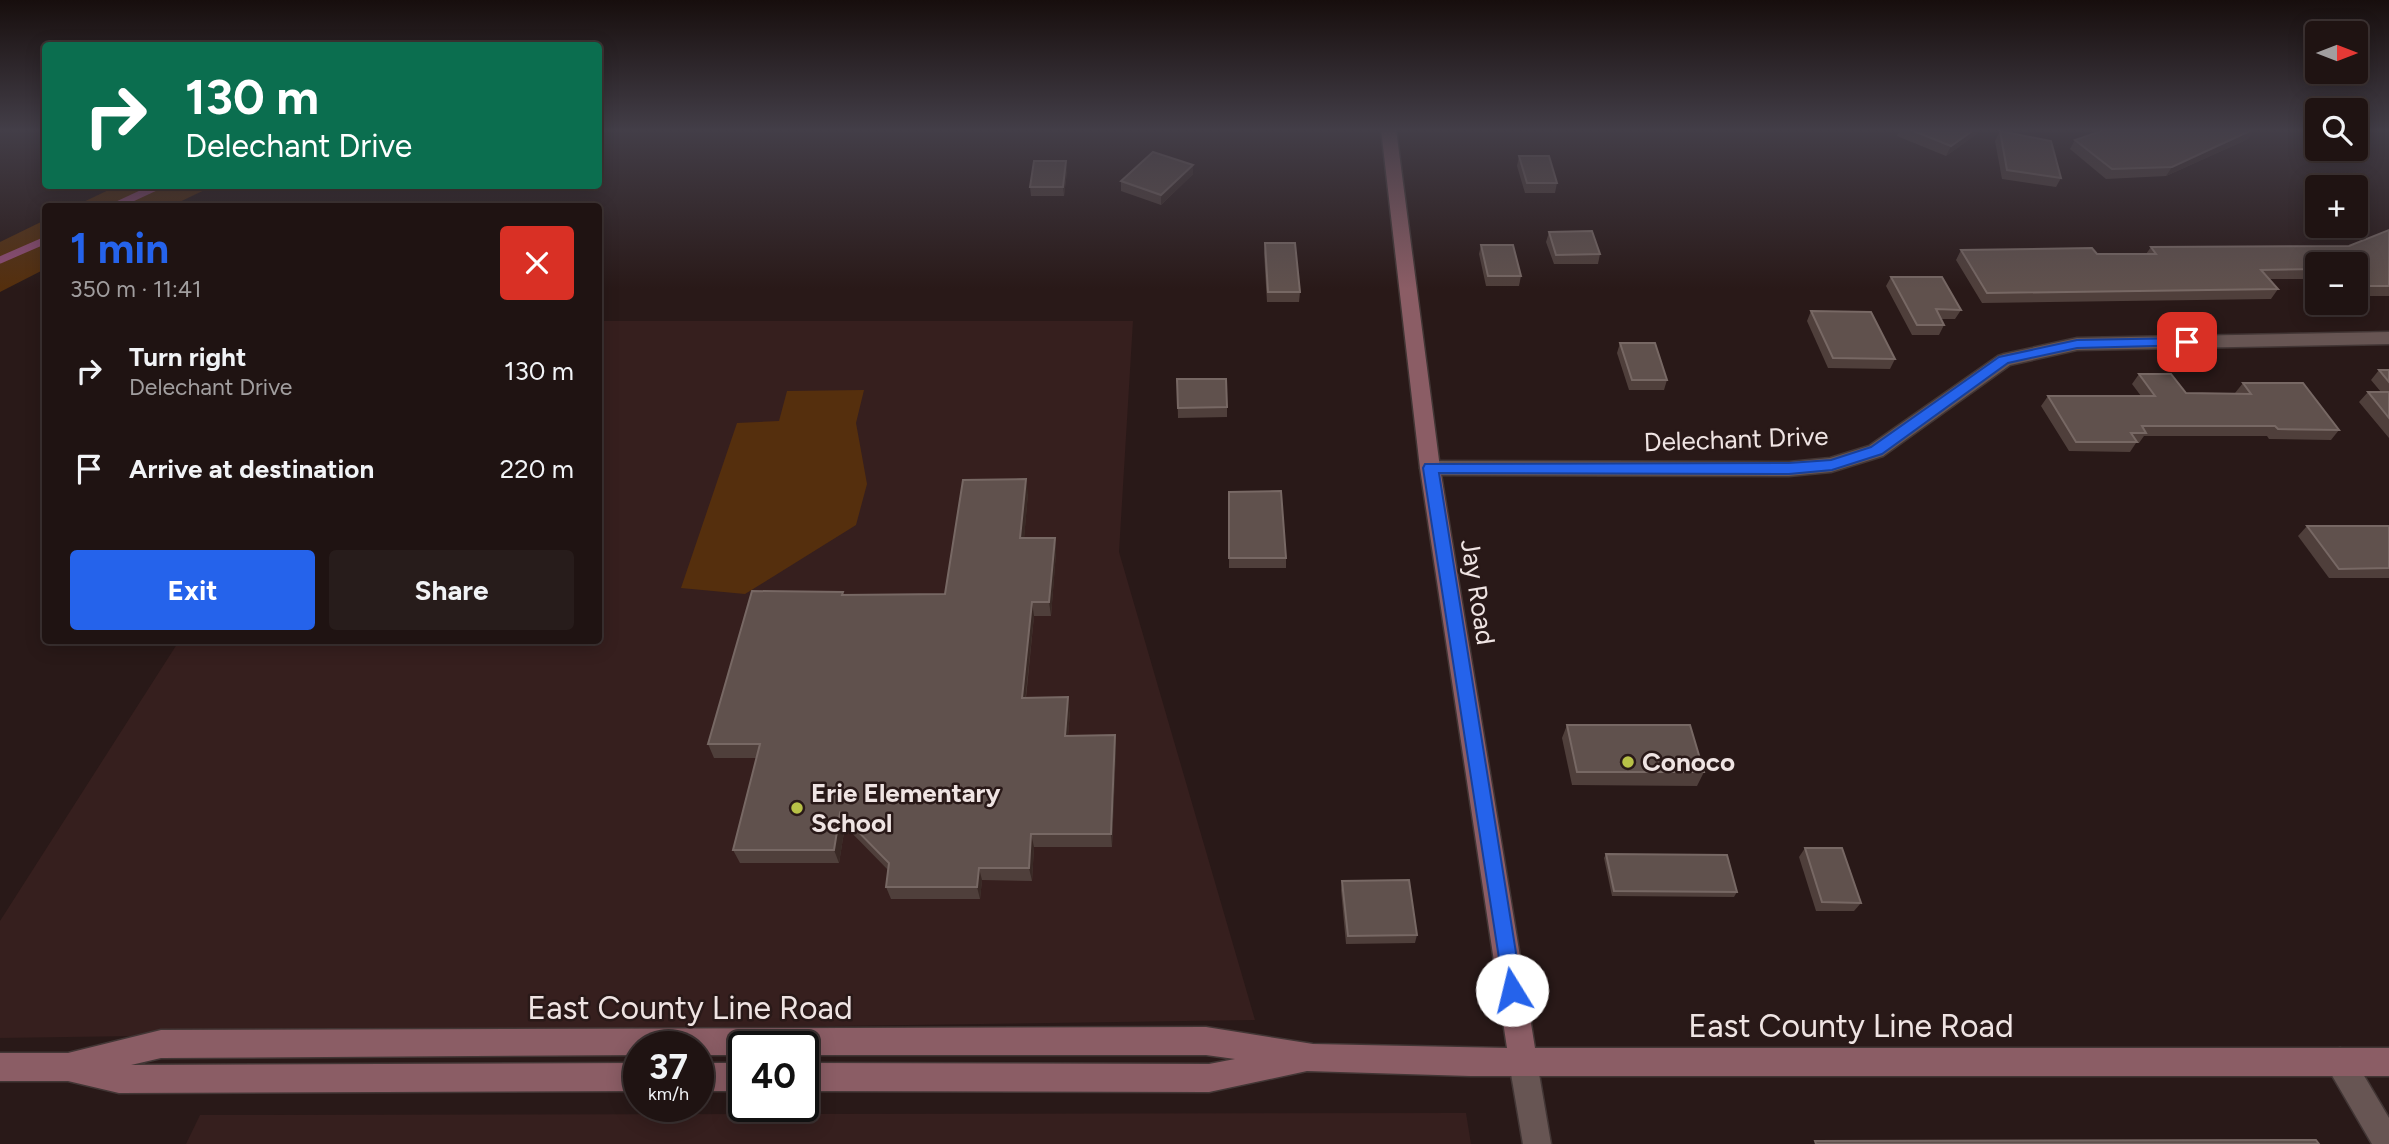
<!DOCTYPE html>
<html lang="en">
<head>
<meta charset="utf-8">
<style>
	:root { --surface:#1f1312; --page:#271c1b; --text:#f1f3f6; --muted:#a19e9f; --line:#3c3232; --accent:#2563eb }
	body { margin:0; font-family:Figtree,sans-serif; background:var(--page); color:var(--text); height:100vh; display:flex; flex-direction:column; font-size:26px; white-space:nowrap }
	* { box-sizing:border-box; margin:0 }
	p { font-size:23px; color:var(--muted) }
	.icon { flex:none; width:38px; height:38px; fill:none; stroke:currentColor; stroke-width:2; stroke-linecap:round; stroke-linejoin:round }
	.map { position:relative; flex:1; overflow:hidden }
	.panel { position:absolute; left:42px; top:203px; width:560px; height:441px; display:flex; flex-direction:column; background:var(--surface); border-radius:7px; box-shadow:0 4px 18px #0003,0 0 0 2px var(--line) }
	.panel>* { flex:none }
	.top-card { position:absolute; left:42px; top:42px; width:560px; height:147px; border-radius:7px; box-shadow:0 4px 18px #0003,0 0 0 2px var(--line); background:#0b6e4f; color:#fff; overflow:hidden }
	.needle { width:46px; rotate:90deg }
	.buttons { position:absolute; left:2305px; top:21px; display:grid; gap:14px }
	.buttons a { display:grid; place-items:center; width:63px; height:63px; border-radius:7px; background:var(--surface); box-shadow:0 4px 18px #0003,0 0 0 2px var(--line); font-size:35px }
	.speed { position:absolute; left:623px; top:1031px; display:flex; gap:14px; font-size:35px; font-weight:700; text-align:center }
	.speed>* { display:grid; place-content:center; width:91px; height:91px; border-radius:50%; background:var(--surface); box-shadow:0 4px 18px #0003,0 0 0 2px var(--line); line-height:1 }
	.speed small { font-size:18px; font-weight:400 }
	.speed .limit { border:4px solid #111; border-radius:10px; background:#fff; color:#111 }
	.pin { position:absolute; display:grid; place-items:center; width:60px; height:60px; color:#fff; margin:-30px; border-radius:14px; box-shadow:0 4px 10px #0006 }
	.me { position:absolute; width:77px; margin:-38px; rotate:351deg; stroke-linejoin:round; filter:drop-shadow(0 0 5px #0008) }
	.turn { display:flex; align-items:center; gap:24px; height:147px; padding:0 28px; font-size:32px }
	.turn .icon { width:91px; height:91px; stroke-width:2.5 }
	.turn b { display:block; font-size:49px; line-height:60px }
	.round { display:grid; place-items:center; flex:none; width:74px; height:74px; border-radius:7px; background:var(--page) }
	.headline { display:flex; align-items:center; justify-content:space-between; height:119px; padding:0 28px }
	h1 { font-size:42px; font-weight:700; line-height:52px; color:var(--accent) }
	.primary-button { display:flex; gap:14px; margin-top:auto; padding:14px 28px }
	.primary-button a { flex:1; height:80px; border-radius:7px; background:var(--accent); color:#fff; font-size:28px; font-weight:700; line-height:80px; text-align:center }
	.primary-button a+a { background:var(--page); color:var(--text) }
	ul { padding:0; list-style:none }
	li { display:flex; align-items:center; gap:21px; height:98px; padding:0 28px }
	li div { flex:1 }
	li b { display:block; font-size:26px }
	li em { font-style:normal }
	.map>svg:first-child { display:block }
	.built { fill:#361f1e }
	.green { fill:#552f0d }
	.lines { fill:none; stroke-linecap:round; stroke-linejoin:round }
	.stream { stroke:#924e76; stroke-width:7 }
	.street-casing { stroke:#423635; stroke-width:3 }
	.secondary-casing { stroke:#423635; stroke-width:3 }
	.street { fill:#675553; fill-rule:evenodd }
	.secondary { fill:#8b5d65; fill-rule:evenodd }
	.wall { fill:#4f3f3b }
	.shaded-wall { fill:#392925 }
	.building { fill:#60514d; stroke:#776864; stroke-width:2 }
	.route { fill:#2563eb; stroke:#184099; stroke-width:2 }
	.poi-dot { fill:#b8c147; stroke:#291918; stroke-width:2.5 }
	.labels { text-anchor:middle; stroke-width:5; stroke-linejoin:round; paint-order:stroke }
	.street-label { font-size:26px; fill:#efe4e3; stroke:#291918 }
	.poi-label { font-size:26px; font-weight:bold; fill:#efe4e3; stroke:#291918; text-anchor:start }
	.near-street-label { font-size:32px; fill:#efe4e3; stroke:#291918 }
</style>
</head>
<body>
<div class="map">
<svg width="2389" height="1144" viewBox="0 0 2389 1144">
	<rect width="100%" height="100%" fill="#291918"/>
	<g class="built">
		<polygon points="599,321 1133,321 1119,552 1255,1020 0,1038 0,921 179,641 598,640"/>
		<polygon points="1466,1113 1471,1144 186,1144 200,1115"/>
	</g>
	<g class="green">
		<polygon points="117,186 213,186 171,206 75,206"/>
		<polygon points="45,220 45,269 0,292 0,242"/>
		<polygon points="864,390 856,423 867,484 856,525 745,594 681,588 737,423 779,421 787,391"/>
	</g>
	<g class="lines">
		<g class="stream">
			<polyline points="115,206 158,186"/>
			<polyline points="0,260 46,240"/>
		</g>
		<defs>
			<g id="street">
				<polygon points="2389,332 2389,344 2077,350 2010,365 1883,456 1831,472 1789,476 1430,475 1423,473 1420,468 1423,463 1430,461 1789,462 1830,458 1869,446 1998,356 2004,354 2077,338"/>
				<polygon points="1523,1048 1533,1052 1537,1062 1551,1144 1523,1144 1509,1062 1513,1052"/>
				<polygon points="2340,1048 2350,1052 2389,1118 2389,1144 2372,1144 2330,1072 2326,1062 2330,1052"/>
			</g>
			<g id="secondary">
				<polygon points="1381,129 1396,129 1440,468 1535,1048 2389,1048 2389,1076 1470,1076 1307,1071 1209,1092 803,1091 803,1063 1209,1064 1235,1059 1206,1055 803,1055 803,1046 744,1046 744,1055 698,1055 698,1046 639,1046 639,1055 161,1058 131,1065 639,1063 639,1091 119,1093 68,1081 0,1081 0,1053 68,1053 161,1030 1206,1027 1313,1044 1507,1048 1420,468"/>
				<rect x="698" y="1063" width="46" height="28"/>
			</g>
		</defs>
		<use href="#street" class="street-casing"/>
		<use href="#secondary" class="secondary-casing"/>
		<use href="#street" class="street"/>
		<use href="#secondary" class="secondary"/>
	</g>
	<g class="wall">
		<polygon points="1216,129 1240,129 1238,132"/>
		<polygon points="1900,129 1980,129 1978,133 1946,156 1897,136"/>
		<polygon points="2254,129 2248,139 2166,176 2106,179 2070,149 2075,140"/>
		<polygon points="2000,131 2061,178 2056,187 2002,179 1995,141"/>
		<polygon points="1519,156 1557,183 1555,193 1525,193 1517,166"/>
		<polygon points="1067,171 1064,196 1031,196 1030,187"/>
		<polygon points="1193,174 1161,205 1121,191 1121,181"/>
		<polygon points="2389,230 2389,296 2356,296 2356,264 2317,264 2317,284 2313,279 2269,279 2278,289 2271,299 1982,303 1956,260 1961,250 2097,254 2146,254 2151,247 2349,246"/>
		<polygon points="1549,232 1600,254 1598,264 1554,264 1546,242"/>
		<polygon points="1265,243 1300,292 1299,302 1267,302 1264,253"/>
		<polygon points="1481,245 1521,276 1519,286 1486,286 1479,254"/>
		<polygon points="1891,277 1961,310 1955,319 1941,319 1944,325 1939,335 1912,335 1886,286"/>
		<polygon points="1811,311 1895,359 1890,369 1828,368 1807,321"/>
		<polygon points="1620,343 1667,380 1664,390 1629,390 1617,353"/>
		<polygon points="2379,370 2389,370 2389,438 2359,402 2368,392 2381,392 2371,380"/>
		<polygon points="2139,374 2186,393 2236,394 2235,393 2243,383 2339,430 2331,440 2269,439 2267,436 2144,436 2139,443 2136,443 2130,452 2069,451 2041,406 2048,396 2141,396 2132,384"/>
		<polygon points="1177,379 1227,407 1227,417 1178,418"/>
		<polygon points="1229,492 1286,558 1286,568 1229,568"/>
		<polygon points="1028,493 1024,538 1055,538 1056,552 1051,616 1034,616 1026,698 1070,711 1068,736 1115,735 1116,748 1112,847 1034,847 1032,881 982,880 980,899 891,899 886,887 888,870 845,826 839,863 740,863 733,850 757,758 714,758 708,744 945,594"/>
		<polygon points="2307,526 2389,526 2389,578 2329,578 2298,536"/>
		<polygon points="1567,725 1704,772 1697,786 1572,785 1562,738"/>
		<polygon points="1805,848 1861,903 1854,911 1816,911 1799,857"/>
		<polygon points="1606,854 1737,892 1734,897 1612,896 1604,858"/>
		<polygon points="1342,881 1417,935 1415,943 1346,944 1341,890"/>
	</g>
	<g class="shaded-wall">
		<polygon points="1975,129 1980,129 1978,133 1946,156 1951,146"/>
		<polygon points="2254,129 2248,139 2166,176 2172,167"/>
		<polygon points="1066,161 1067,171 1064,196 1063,187"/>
		<polygon points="1193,165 1193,174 1161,205 1161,195"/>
		<polygon points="1026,479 1028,493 1023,552 1020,538"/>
		<polygon points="1055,538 1056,552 1051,616 1049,602"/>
		<polygon points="1032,602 1034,616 1024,712 1022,698"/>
		<polygon points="1068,697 1070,711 1067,749 1065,736"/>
		<polygon points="1115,735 1116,748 1112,847 1111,834"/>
		<polygon points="840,813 845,826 839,863 834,850"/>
		<polygon points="1031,834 1034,847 1032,881 1029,868"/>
		<polygon points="979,868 982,880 980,899 977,887"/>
	</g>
	<g class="building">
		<polygon points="1909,129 1975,129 1951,146"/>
		<polygon points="2107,129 2254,129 2172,167 2112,169 2075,140"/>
		<polygon points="2000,131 2051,141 2061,178 2007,170"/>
		<polygon points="1153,152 1193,165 1161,195 1121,181"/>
		<polygon points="1519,156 1549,156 1557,183 1527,183"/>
		<polygon points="1034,161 1066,161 1063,187 1030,187"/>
		<polygon points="2389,230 2389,286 2356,286 2356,264 2317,264 2317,269 2261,270 2278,289 1987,293 1961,250 2092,248 2097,254 2156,254 2151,247 2349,246"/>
		<polygon points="1592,231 1600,254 1556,255 1549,232"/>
		<polygon points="1265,243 1295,243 1300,292 1268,292"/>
		<polygon points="1481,245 1513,245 1521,276 1488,276"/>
		<polygon points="1891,277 1942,277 1961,310 1936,309 1944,325 1917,325"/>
		<polygon points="1811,311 1871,312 1895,359 1833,358"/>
		<polygon points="1620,343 1655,343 1667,380 1632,380"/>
		<polygon points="2379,370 2389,370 2389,382"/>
		<polygon points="2139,374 2171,374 2186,393 2251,394 2243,383 2303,383 2339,430 2278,429 2275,426 2142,426 2146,433 2131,433 2137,442 2076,442 2048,396 2155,396"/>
		<polygon points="1177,379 1226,379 1227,407 1178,408"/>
		<polygon points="2368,392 2389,392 2389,418"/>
		<polygon points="1026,479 1020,538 1055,538 1049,602 1032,602 1022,698 1068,697 1065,736 1115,735 1111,834 1031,834 1029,868 979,868 977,887 886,887 889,863 840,813 834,850 733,850 760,744 708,744 752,591 843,592 842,595 945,594 963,480"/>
		<polygon points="1281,491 1286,558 1229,558 1229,492"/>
		<polygon points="2307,526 2389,526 2389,568 2339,569"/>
		<polygon points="1567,725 1690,725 1704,772 1577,772"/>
		<polygon points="1805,848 1842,848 1861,903 1822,902"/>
		<polygon points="1606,854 1727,855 1737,892 1614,891"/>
		<polygon points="1409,880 1417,935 1348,936 1342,881"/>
		<polygon points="2316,1140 2319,1144 1816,1144 1815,1141"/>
	</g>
	<linearGradient id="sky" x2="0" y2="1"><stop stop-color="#170e0d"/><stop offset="0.45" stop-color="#433e48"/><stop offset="1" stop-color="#433e48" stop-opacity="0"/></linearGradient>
	<rect width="2389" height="289" fill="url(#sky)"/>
	<polygon class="route" points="2187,338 2192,339 2192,345 2077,348 2008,363 1882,454 1832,470 1789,474 1439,473 1522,990 1519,997 1512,1000 1505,997 1423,468 1425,464 1789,463 1831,460 1871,447 1999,357 2077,340"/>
	<g class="poi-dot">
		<circle cx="1628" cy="762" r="7"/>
		<circle cx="797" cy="808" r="7"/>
	</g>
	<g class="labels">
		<g class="street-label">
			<text transform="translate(1736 439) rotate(-2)" y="9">Delechant Drive</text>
			<text transform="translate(1478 592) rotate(81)" y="9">Jay Road</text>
		</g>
		<g class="poi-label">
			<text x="1642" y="771">Conoco</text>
			<text x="811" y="802">Erie Elementary<tspan x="811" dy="30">School</tspan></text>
		</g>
		<g class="near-street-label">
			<text x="690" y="1019">East County Line Road</text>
			<text x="1851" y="1037">East County Line Road</text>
		</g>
	</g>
</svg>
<div class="buttons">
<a><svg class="needle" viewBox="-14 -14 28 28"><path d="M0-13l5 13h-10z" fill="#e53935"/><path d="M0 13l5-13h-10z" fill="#a19e9f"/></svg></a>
<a><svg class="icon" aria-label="search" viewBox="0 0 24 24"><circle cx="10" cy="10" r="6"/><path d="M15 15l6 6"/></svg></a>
<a>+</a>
<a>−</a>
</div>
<div class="speed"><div>37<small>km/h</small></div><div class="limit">40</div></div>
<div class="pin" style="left:2187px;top:342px;background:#d93025"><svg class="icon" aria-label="arrive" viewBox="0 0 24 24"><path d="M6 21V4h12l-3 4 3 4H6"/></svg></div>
<svg class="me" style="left:1512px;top:990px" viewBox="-20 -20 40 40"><circle r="19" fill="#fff"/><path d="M0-13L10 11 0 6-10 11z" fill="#2563eb"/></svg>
<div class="top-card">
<div class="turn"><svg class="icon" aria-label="right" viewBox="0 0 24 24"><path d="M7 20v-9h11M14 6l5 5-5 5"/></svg><div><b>130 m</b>Delechant Drive</div></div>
</div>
<section class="panel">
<div class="headline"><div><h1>1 min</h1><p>350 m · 11:41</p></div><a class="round" style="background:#d93025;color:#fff"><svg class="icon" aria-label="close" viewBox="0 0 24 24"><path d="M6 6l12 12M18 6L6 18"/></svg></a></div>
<ul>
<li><svg class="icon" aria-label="right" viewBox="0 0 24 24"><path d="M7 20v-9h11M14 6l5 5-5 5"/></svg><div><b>Turn right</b><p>Delechant Drive</p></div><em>130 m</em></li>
<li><svg class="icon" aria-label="arrive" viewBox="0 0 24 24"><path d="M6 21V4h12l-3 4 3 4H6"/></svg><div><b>Arrive at destination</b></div><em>220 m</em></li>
</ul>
<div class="primary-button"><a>Exit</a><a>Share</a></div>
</section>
</div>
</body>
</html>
